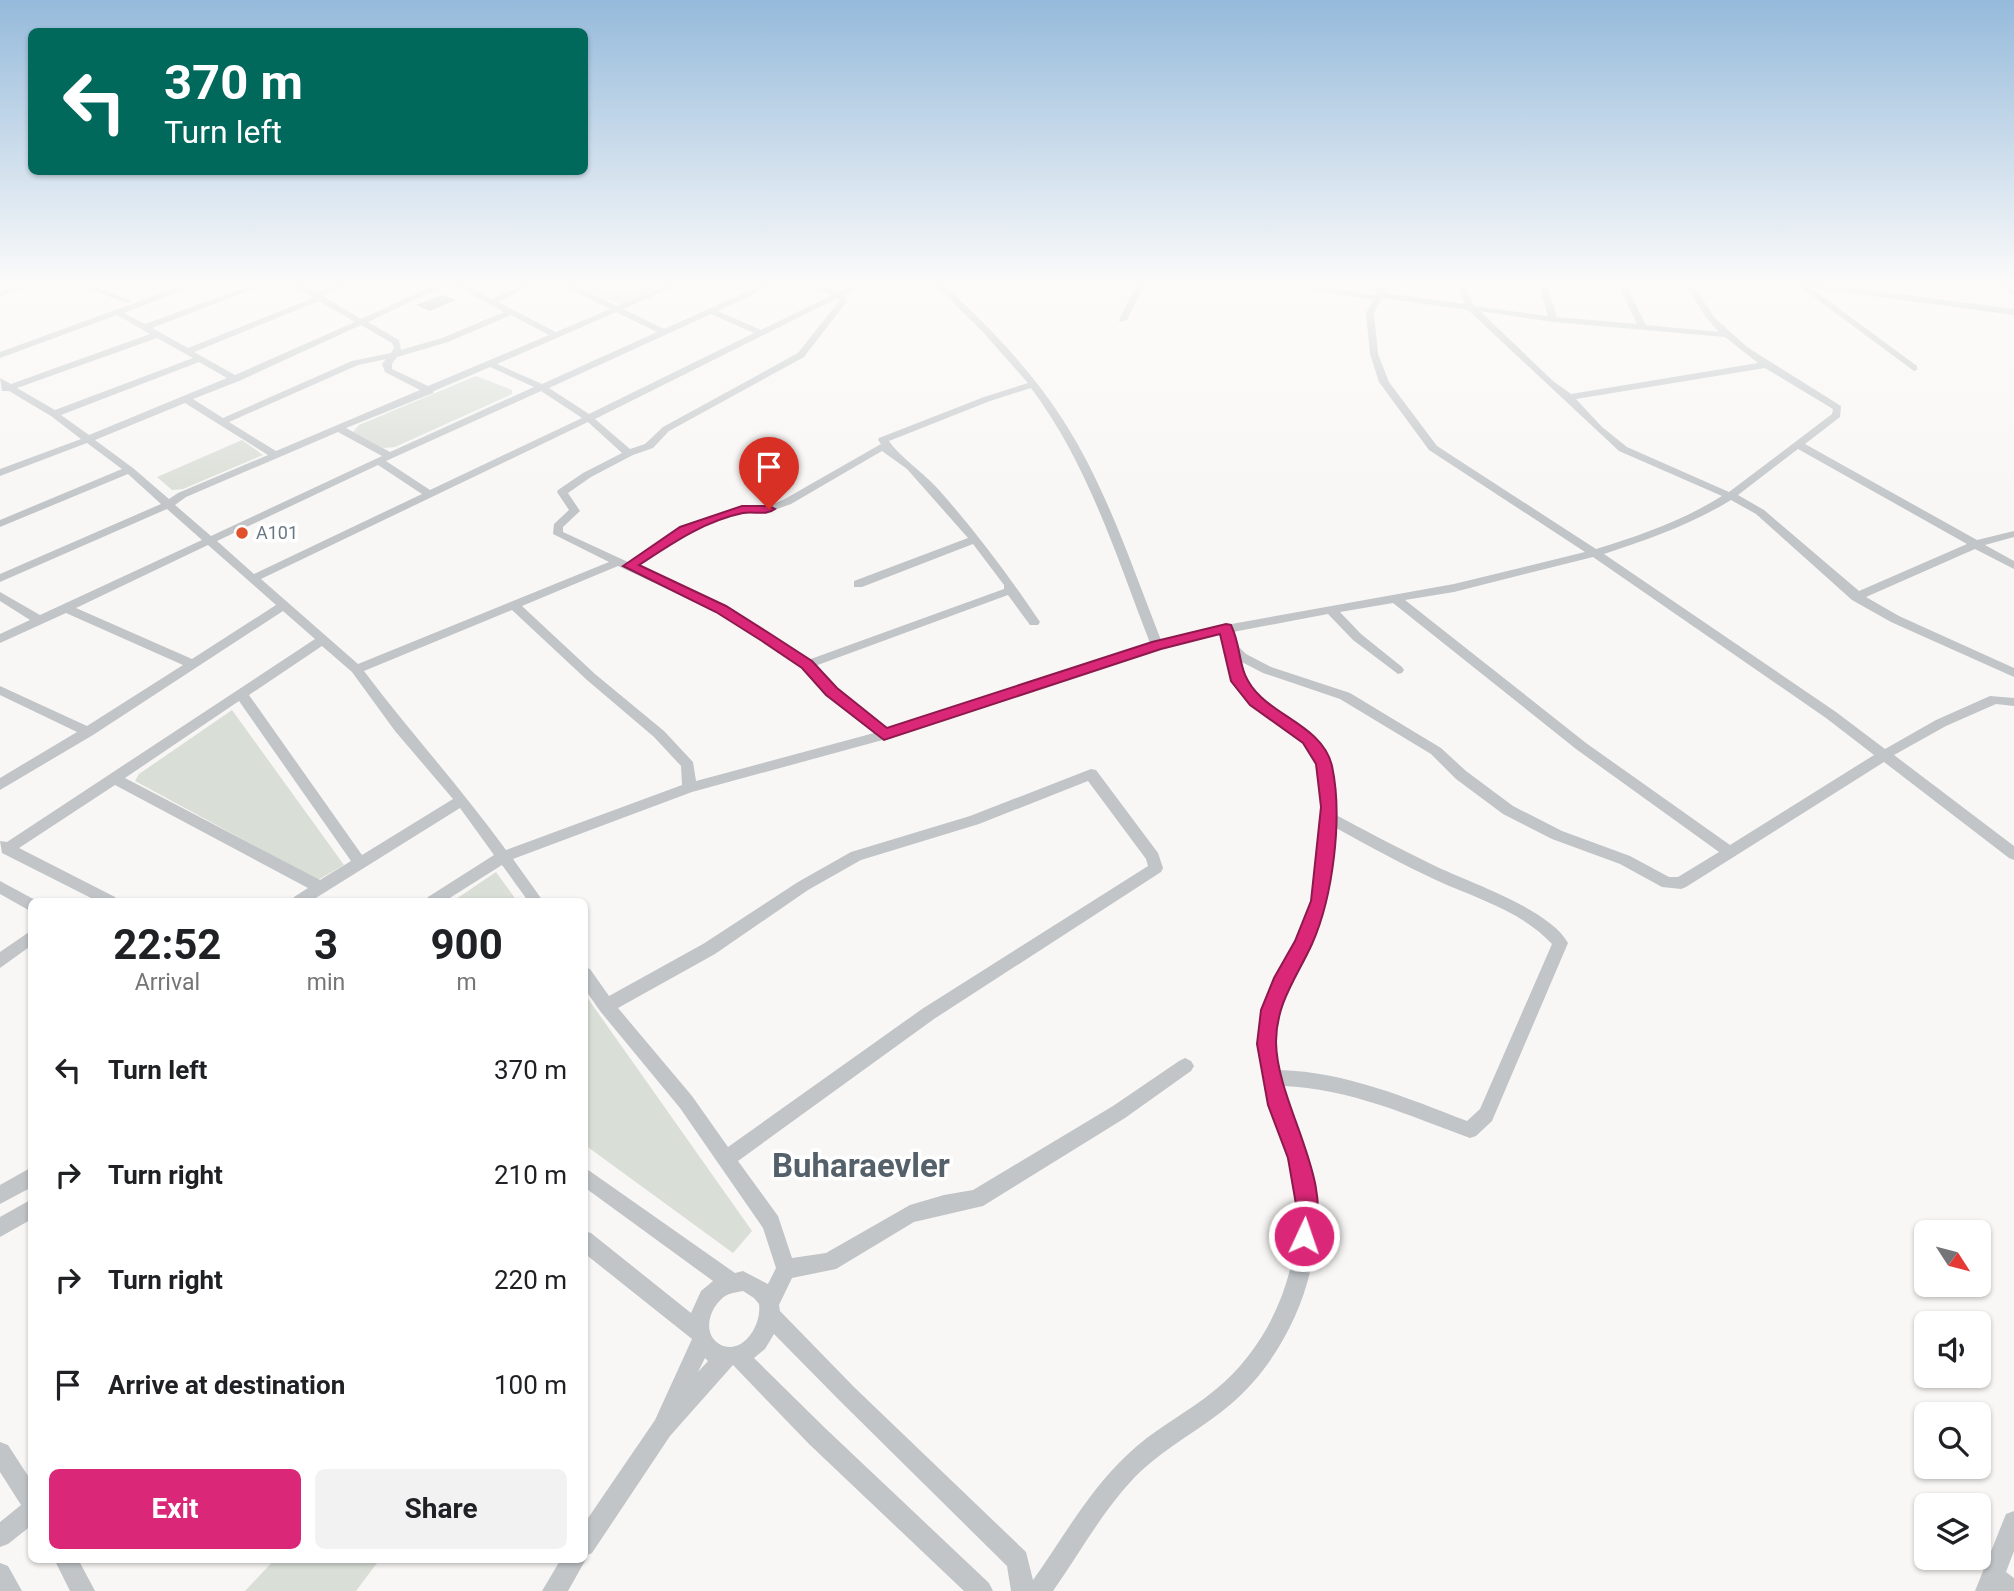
<!DOCTYPE html>
<html lang="en">
<head>
<meta charset="utf-8">
<style>
	:root { --surface:#fff; --page:#f2f2f2; --text:#202124; --muted:#757577; --accent:#db2777 }
	body { margin:0; font-family:Roboto,sans-serif; background:var(--page); color:var(--text); height:100vh; display:flex; flex-direction:column; font-size:26px; white-space:nowrap }
	* { box-sizing:border-box; margin:0 }
	p { font-size:23px; color:var(--muted) }
	.icon { flex:none; width:38px; height:38px; fill:none; stroke:currentColor; stroke-width:2; stroke-linecap:round; stroke-linejoin:round }
	.map { position:relative; flex:1; overflow:hidden }
	.drawer { position:absolute; left:28px; top:898px; width:560px; height:665px; display:flex; flex-direction:column; background:var(--surface); border-radius:10px; box-shadow:0 2px 5px #0004 }
	.drawer>* { flex:none }
	.guide { position:absolute; left:28px; top:28px; width:560px; height:147px; border-radius:10px; box-shadow:0 2px 5px #0004; background:#00695c; color:#fff; overflow:hidden }
	.needle { width:46px; rotate:126deg }
	.tools { position:absolute; left:1914px; top:1220px; display:grid; gap:14px }
	.tools a { display:grid; place-items:center; width:77px; height:77px; border-radius:10px; background:var(--surface); box-shadow:0 2px 5px #0004; font-size:35px }
	.pin { position:absolute; display:grid; place-items:center; width:60px; height:60px; color:#fff; margin:-72px -30px; border-radius:50% 50% 50% 0; rotate:-45deg; box-shadow:0 0 7px #0007 }
	.pin .icon { rotate:45deg }
	.me { position:absolute; width:77px; margin:-38px; rotate:3deg; stroke-linejoin:round; filter:drop-shadow(0 0 5px #0008) }
	.turn { display:flex; align-items:center; gap:24px; height:147px; padding:0 21px; font-size:32px }
	.turn .icon { width:91px; height:91px; stroke-width:2.5 }
	.turn b { display:block; font-size:49px; line-height:60px }
	.eta { display:flex; justify-content:space-evenly; align-items:center; height:119px; text-align:center }
	.eta b { font-size:42px; font-weight:700; line-height:49px }
	.cta { display:flex; gap:14px; margin-top:auto; padding:14px 21px }
	.cta a { flex:1; height:80px; border-radius:10px; background:var(--accent); color:#fff; font-size:28px; font-weight:700; line-height:80px; text-align:center }
	.cta a+a { background:var(--page); color:var(--text) }
	ul { padding:0; list-style:none }
	li { display:flex; align-items:center; gap:21px; height:105px; padding:0 21px }
	li div { flex:1 }
	li b { display:block; font-size:26px }
	li em { font-style:normal }
	.map>svg:first-child { display:block }
	.green { fill:#d9ded6 }
	.building { fill:#a7b0b6 }
	.lines { fill:none; stroke-linecap:round; stroke-linejoin:round }
	.minor { fill:#c1c5c8; fill-rule:evenodd }
	.route { fill:#db2777; stroke:#8e194d; stroke-width:2 }
	.poi-dot { fill:#e1512b; stroke:#fff; stroke-width:2.5 }
	.labels { text-anchor:middle; stroke-width:7; stroke-linejoin:round; paint-order:stroke }
	.far-poi-label { font-size:18px; fill:#677885; stroke:#fff; text-anchor:start }
	.near-district-label { font-size:33px; font-weight:bold; fill:#55616a; stroke:#fff }
</style>
</head>
<body>
<div class="map">
<svg width="2014" height="1591" viewBox="0 0 2014 1591">
	<rect width="100%" height="100%" fill="#f8f7f5"/>
	<g class="green">
		<polygon points="571,283 675,283 622,305"/>
		<polygon points="476,376 512,390 512,394 395,447 383,448 353,432 359,425"/>
		<polygon points="242,440 263,455 183,489 172,490 157,477"/>
		<polygon points="232,710 344,865 318,880 135,781 139,774"/>
		<polygon points="496,872 517,901 453,901"/>
		<polygon points="584,993 752,1231 733,1253 585,1145"/>
		<polygon points="275,1559 380,1559 356,1591 245,1591"/>
	</g>
	<polygon class="building" points="442,295 456,300 430,311 416,305"/>
	<g class="lines">
		<g class="minor">
			<polygon points="24,283 36,283 0,297 0,292"/>
			<polygon points="74,283 86,283 133,301 126,303"/>
			<path d="M 189,283 L 201,283 L 124,313 L 145,324 L 257,283 L 269,283 L 152,328 L 188,348 L 313,298 L 290,283 L 300,283 L 317,293 L 341,283 L 353,283 L 323,296 L 361,319 L 439,283 L 450,283 L 368,322 L 399,340 L 401,350 L 442,338 L 504,312 L 450,283 L 461,283 L 492,299 L 525,283 L 536,283 L 498,302 L 556,332 L 610,309 L 559,283 L 570,283 L 617,306 L 671,283 L 682,283 L 623,309 L 664,329 L 766,283 L 777,283 L 718,311 L 761,330 L 832,295 L 804,283 L 816,283 L 839,292 L 856,283 L 867,283 L 845,295 L 847,301 L 804,357 L 669,431 L 653,448 L 633,455 L 591,477 L 568,493 L 580,511 L 563,527 L 563,532 L 628,562 L 680,528 L 738,507 L 768,506 L 783,500 L 881,444 L 878,440 L 879,438 L 984,397 L 1028,383 L 982,331 L 933,283 L 942,283 C 993,330 1042,381 1077,443 C 1112,505 1135,574 1161,640 L 1226,625 L 1454,584 L 1585,552 L 1429,450 L 1379,382 L 1370,354 L 1366,313 L 1373,300 L 1272,283 L 1294,283 L 1375,295 L 1382,283 L 1390,283 L 1385,293 L 1465,304 L 1456,283 L 1464,283 L 1474,306 L 1548,316 L 1538,283 L 1546,283 L 1557,317 L 1637,324 L 1617,283 L 1625,283 L 1646,325 L 1719,332 L 1705,316 L 1684,283 L 1692,283 L 1715,318 L 1747,347 L 1841,406 L 1840,417 L 1805,444 L 1977,540 L 2014,531 L 2014,537 L 1985,545 L 2014,561 L 2014,569 L 1975,549 L 1866,597 L 1899,616 L 2014,668 L 2014,677 L 1891,622 L 1852,600 L 1756,514 L 1731,500 C 1690,525 1649,539 1604,554 L 1836,712 L 1885,749 L 1936,720 L 1990,696 L 2014,698 L 2014,706 L 1996,704 L 1946,726 L 1894,755 L 2014,846 L 2014,860 L 2009,858 L 1884,762 L 1686,887 L 1681,889 L 1662,887 L 1620,864 L 1552,839 L 1503,814 L 1456,779 L 1431,754 L 1340,699 L 1263,673 L 1238,660 C 1246,688 1267,707 1291,721 C 1299,726 1308,730 1314,737 C 1333,758 1336,788 1336,815 C 1368,832 1400,849 1433,865 C 1468,882 1550,909 1568,943 L 1492,1121 L 1476,1136 L 1470,1138 C 1410,1116 1348,1088 1283,1086 C 1289,1125 1312,1159 1316,1199 C 1323,1273 1287,1356 1231,1404 C 1203,1428 1169,1445 1141,1471 C 1105,1506 1082,1550 1053,1591 L 1011,1591 L 1007,1566 L 840,1401 L 774,1334 L 765,1349 L 754,1358 L 825,1428 L 989,1583 L 993,1591 L 964,1591 L 809,1444 L 733,1365 L 670,1436 L 592,1553 L 585,1556 L 586,1559 L 568,1591 L 542,1591 L 561,1559 L 584,1559 L 584,1524 L 655,1420 L 692,1339 L 584,1253 L 584,1231 L 591,1233 L 691,1313 L 701,1291 L 713,1281 L 584,1187 L 584,1167 L 735,1273 L 743,1271 L 768,1284 L 776,1268 L 763,1228 L 680,1108 L 600,1011 L 584,988 L 584,967 L 590,969 L 609,996 L 703,944 L 798,882 L 851,852 L 970,816 L 1091,769 L 1096,770 L 1158,853 L 1163,868 L 1161,872 L 934,1019 L 738,1161 L 778,1216 L 792,1258 L 826,1253 L 910,1205 L 944,1195 L 973,1190 L 1113,1106 L 1179,1061 L 1185,1058 L 1191,1061 L 1194,1066 L 1191,1071 L 1125,1118 L 983,1206 L 914,1222 L 836,1269 L 792,1278 L 779,1305 L 780,1311 L 854,1387 L 1026,1552 L 1033,1580 C 1063,1538 1088,1492 1126,1456 C 1152,1430 1186,1414 1215,1390 C 1264,1350 1292,1290 1297,1227 C 1300,1183 1283,1149 1270,1109 C 1267,1096 1266,1083 1263,1071 C 1260,1053 1257,1039 1261,1022 C 1267,992 1285,968 1297,941 C 1316,896 1330,820 1318,773 C 1308,731 1268,726 1243,695 C 1228,676 1227,657 1221,634 L 1160,648 L 890,738 L 692,792 L 513,859 L 543,901 L 528,901 L 502,865 L 445,901 L 426,901 L 428,897 L 494,855 L 460,808 L 311,901 L 292,901 L 294,897 L 308,888 L 115,785 L 19,848 L 115,897 L 118,901 L 97,901 L 2,853 L 0,841 L 7,842 L 315,639 L 283,611 L 93,735 L 0,790 L 0,778 L 77,732 L 0,695 L 0,686 L 87,726 L 183,665 L 66,613 L 0,643 L 0,634 L 30,620 L 0,601 L 0,592 L 40,615 L 202,540 L 167,509 L 0,582 L 0,574 L 161,504 L 128,474 L 0,527 L 0,520 L 122,469 L 87,443 L 0,476 L 0,469 L 81,439 L 51,416 L 9,391 L 2,391 L 0,378 L 11,384 L 150,334 L 117,315 L 0,358 L 0,352 ZM 838,298 L 839,301 L 798,353 L 663,427 L 645,444 L 630,449 L 595,419 ZM 1382,298 L 1468,310 L 1619,451 L 1722,496 C 1682,521 1641,535 1596,549 L 1437,446 L 1389,382 L 1378,354 L 1374,313 ZM 319,301 L 355,322 L 235,375 L 194,352 ZM 1480,311 L 1553,322 L 1725,337 L 1758,363 L 1571,394 L 1553,381 ZM 616,312 L 657,332 L 542,384 L 497,364 ZM 711,314 L 754,333 L 589,414 L 549,388 ZM 511,315 L 549,335 L 428,386 L 392,369 L 392,364 L 397,357 L 448,342 ZM 361,325 L 392,343 L 394,348 L 391,353 L 352,361 L 223,418 L 193,399 L 239,381 ZM 157,338 L 193,358 L 55,410 L 17,388 ZM 386,359 L 382,364 L 385,372 L 420,390 L 276,451 L 229,422 L 358,365 ZM 199,362 L 227,378 L 89,435 L 61,415 ZM 490,367 L 534,387 L 390,452 L 346,428 L 433,393 L 434,391 ZM 1765,368 L 1833,409 L 1832,414 L 1729,492 L 1627,447 L 1602,427 L 1576,399 ZM 1031,388 C 1088,464 1116,555 1150,643 L 887,729 L 836,688 L 815,666 L 1008,595 L 1030,625 L 1038,625 L 1040,622 C 1009,576 977,533 939,490 C 925,474 899,456 889,441 L 990,401 ZM 541,391 L 582,418 L 430,490 L 386,461 ZM 185,403 L 268,455 L 178,493 L 169,499 L 133,468 L 95,440 ZM 588,422 L 622,453 L 583,473 L 558,490 L 557,492 L 569,510 L 554,524 L 553,534 L 609,562 L 358,664 L 261,579 ZM 338,432 L 382,456 L 211,536 L 175,505 L 186,497 ZM 1798,449 L 1967,544 L 1859,591 L 1764,510 L 1738,495 ZM 882,451 L 907,469 L 968,538 L 854,581 L 854,587 L 862,587 L 973,544 L 1004,585 L 1004,589 L 808,660 L 725,606 L 637,566 L 688,532 L 743,512 L 769,512 L 791,504 ZM 378,465 L 422,494 L 254,574 L 217,541 ZM 208,545 L 276,605 L 192,659 L 76,608 ZM 1593,557 L 1826,718 L 1874,755 L 1730,845 L 1586,743 L 1405,600 L 1454,592 ZM 618,566 L 717,612 L 803,668 L 826,694 L 874,733 L 696,781 L 693,762 L 664,731 L 595,674 L 522,606 ZM 1393,603 L 1576,749 L 1719,852 L 1678,877 L 1669,877 L 1630,856 L 1562,831 L 1513,806 L 1466,771 L 1441,748 L 1350,693 L 1271,667 L 1246,654 L 1237,645 L 1233,632 L 1328,614 L 1353,640 L 1398,674 L 1402,673 L 1404,670 L 1402,667 L 1361,634 L 1340,612 ZM 512,610 L 587,680 L 654,737 L 681,766 L 682,785 L 506,850 C 461,788 410,732 364,671 ZM 322,646 L 352,672 L 395,731 L 453,799 L 362,855 L 249,695 ZM 239,701 L 351,861 L 320,880 L 125,778 ZM 1088,781 L 1146,859 L 1148,866 L 922,1009 L 728,1147 L 692,1096 L 618,1008 L 715,954 L 808,890 L 861,860 L 979,824 ZM 1336,828 C 1369,846 1403,865 1438,881 C 1476,898 1523,912 1552,944 L 1480,1109 L 1467,1121 C 1407,1098 1346,1072 1280,1070 C 1266,1009 1298,981 1317,928 C 1329,896 1334,862 1336,828 ZM 743,1291 L 754,1298 L 759,1304 C 762,1325 743,1355 721,1345 C 700,1335 710,1304 727,1295 C 731,1293 738,1292 743,1291 ZM 705,1358 L 708,1361 L 698,1372 Z"/>
			<polygon points="1137,283 1145,283 1127,320 1120,322 1119,320"/>
			<polygon points="1791,283 1815,283 2014,309 2014,315 1811,288 1917,366 1917,370 1914,371 1799,286"/>
			<polygon points="1996,283 2005,283 2014,290 2014,296"/>
			<polygon points="0,881 37,901 32,901 32,912 0,894"/>
			<polygon points="32,930 32,945 0,968 0,952"/>
			<polygon points="32,1167 32,1187 0,1204 0,1185"/>
			<polygon points="32,1199 32,1219 0,1237 0,1217"/>
			<polygon points="0,1442 8,1445 32,1482 32,1525 8,1544 0,1547 0,1522 21,1505 0,1472"/>
			<polygon points="2014,1511 2014,1551 2006,1572 2014,1578 2014,1591 1975,1591 2006,1514"/>
			<polygon points="54,1559 78,1559 95,1591 70,1591"/>
			<polygon points="0,1563 8,1566 22,1591 0,1591"/>
		</g>
	</g>
	<linearGradient id="sky" x2="0" y2="1"><stop stop-color="#95badb"/><stop offset="0.56" stop-color="#fcfbfa"/><stop offset="1" stop-color="#fcfbfa" stop-opacity="0"/></linearGradient>
	<rect width="2014" height="506" fill="url(#sky)"/>
	<path class="route" d="M 742,506 L 769,506 L 775,509 C 766,516 754,511 743,513 C 704,521 671,544 639,565 L 726,606 L 772,635 L 812,661 L 837,688 L 887,728 L 1152,642 L 1226,624 L 1231,625 C 1244,652 1235,673 1261,697 C 1284,719 1324,731 1332,766 C 1343,817 1333,897 1312,944 C 1297,977 1276,1003 1276,1042 C 1277,1106 1337,1182 1312,1244 L 1304,1247 L 1296,1244 L 1293,1236 L 1297,1210 L 1288,1158 L 1268,1105 L 1257,1044 L 1261,1010 L 1274,978 L 1295,941 L 1311,901 L 1321,807 L 1316,764 L 1303,743 L 1250,705 L 1231,681 L 1220,634 L 1161,649 L 884,740 L 826,695 L 802,668 L 762,641 L 716,612 L 623,566 L 680,527 Z"/>
	<circle class="poi-dot" cx="242" cy="533" r="7"/>
	<g class="labels">
		<g class="far-poi-label">
			<text x="256" y="539">A101</text>
		</g>
		<g class="near-district-label">
			<text x="861" y="1177">Buharaevler</text>
		</g>
	</g>
</svg>
<div class="tools">
<a><svg class="needle" viewBox="-14 -14 28 28"><path d="M0-13l5 13h-10z" fill="#e53935"/><path d="M0 13l5-13h-10z" fill="#757577"/></svg></a>
<a><svg class="icon" aria-label="sound" viewBox="0 0 24 24"><path d="M4 9h4l5-4v14l-5-4H4zM17 9q2 3 0 6"/></svg></a>
<a><svg class="icon" aria-label="search" viewBox="0 0 24 24"><circle cx="10" cy="10" r="6"/><path d="M15 15l6 6"/></svg></a>
<a><svg class="icon" aria-label="layers" viewBox="0 0 24 24"><path d="M12 4l9 5-9 5-9-5zM3 14l9 5 9-5"/></svg></a>
</div>
<div class="pin" style="left:769px;top:509px;background:#d93025"><svg class="icon" aria-label="arrive" viewBox="0 0 24 24"><path d="M6 21V4h12l-3 4 3 4H6"/></svg></div>
<svg class="me" style="left:1304px;top:1236px" viewBox="-20 -20 40 40"><circle r="17" fill="#db2777" stroke="#fff" stroke-width="3"/><path d="M0-11L8 9 0 5-8 9z" fill="#fff"/></svg>
<div class="guide">
<div class="turn"><svg class="icon" aria-label="left" viewBox="0 0 24 24"><path d="M17 20v-9H6M10 6l-5 5 5 5"/></svg><div><b>370 m</b>Turn left</div></div>
</div>
<section class="drawer">
<div class="eta">
<div><b>22:52</b><p>Arrival</p></div>
<div><b>3</b><p>min</p></div>
<div><b>900</b><p>m</p></div>
</div>
<ul>
<li><svg class="icon" aria-label="left" viewBox="0 0 24 24"><path d="M17 20v-9H6M10 6l-5 5 5 5"/></svg><div><b>Turn left</b></div><em>370 m</em></li>
<li><svg class="icon" aria-label="right" viewBox="0 0 24 24"><path d="M7 20v-9h11M14 6l5 5-5 5"/></svg><div><b>Turn right</b></div><em>210 m</em></li>
<li><svg class="icon" aria-label="right" viewBox="0 0 24 24"><path d="M7 20v-9h11M14 6l5 5-5 5"/></svg><div><b>Turn right</b></div><em>220 m</em></li>
<li><svg class="icon" aria-label="arrive" viewBox="0 0 24 24"><path d="M6 21V4h12l-3 4 3 4H6"/></svg><div><b>Arrive at destination</b></div><em>100 m</em></li>
</ul>
<div class="cta"><a>Exit</a><a>Share</a></div>
</section>
</div>
</body>
</html>
